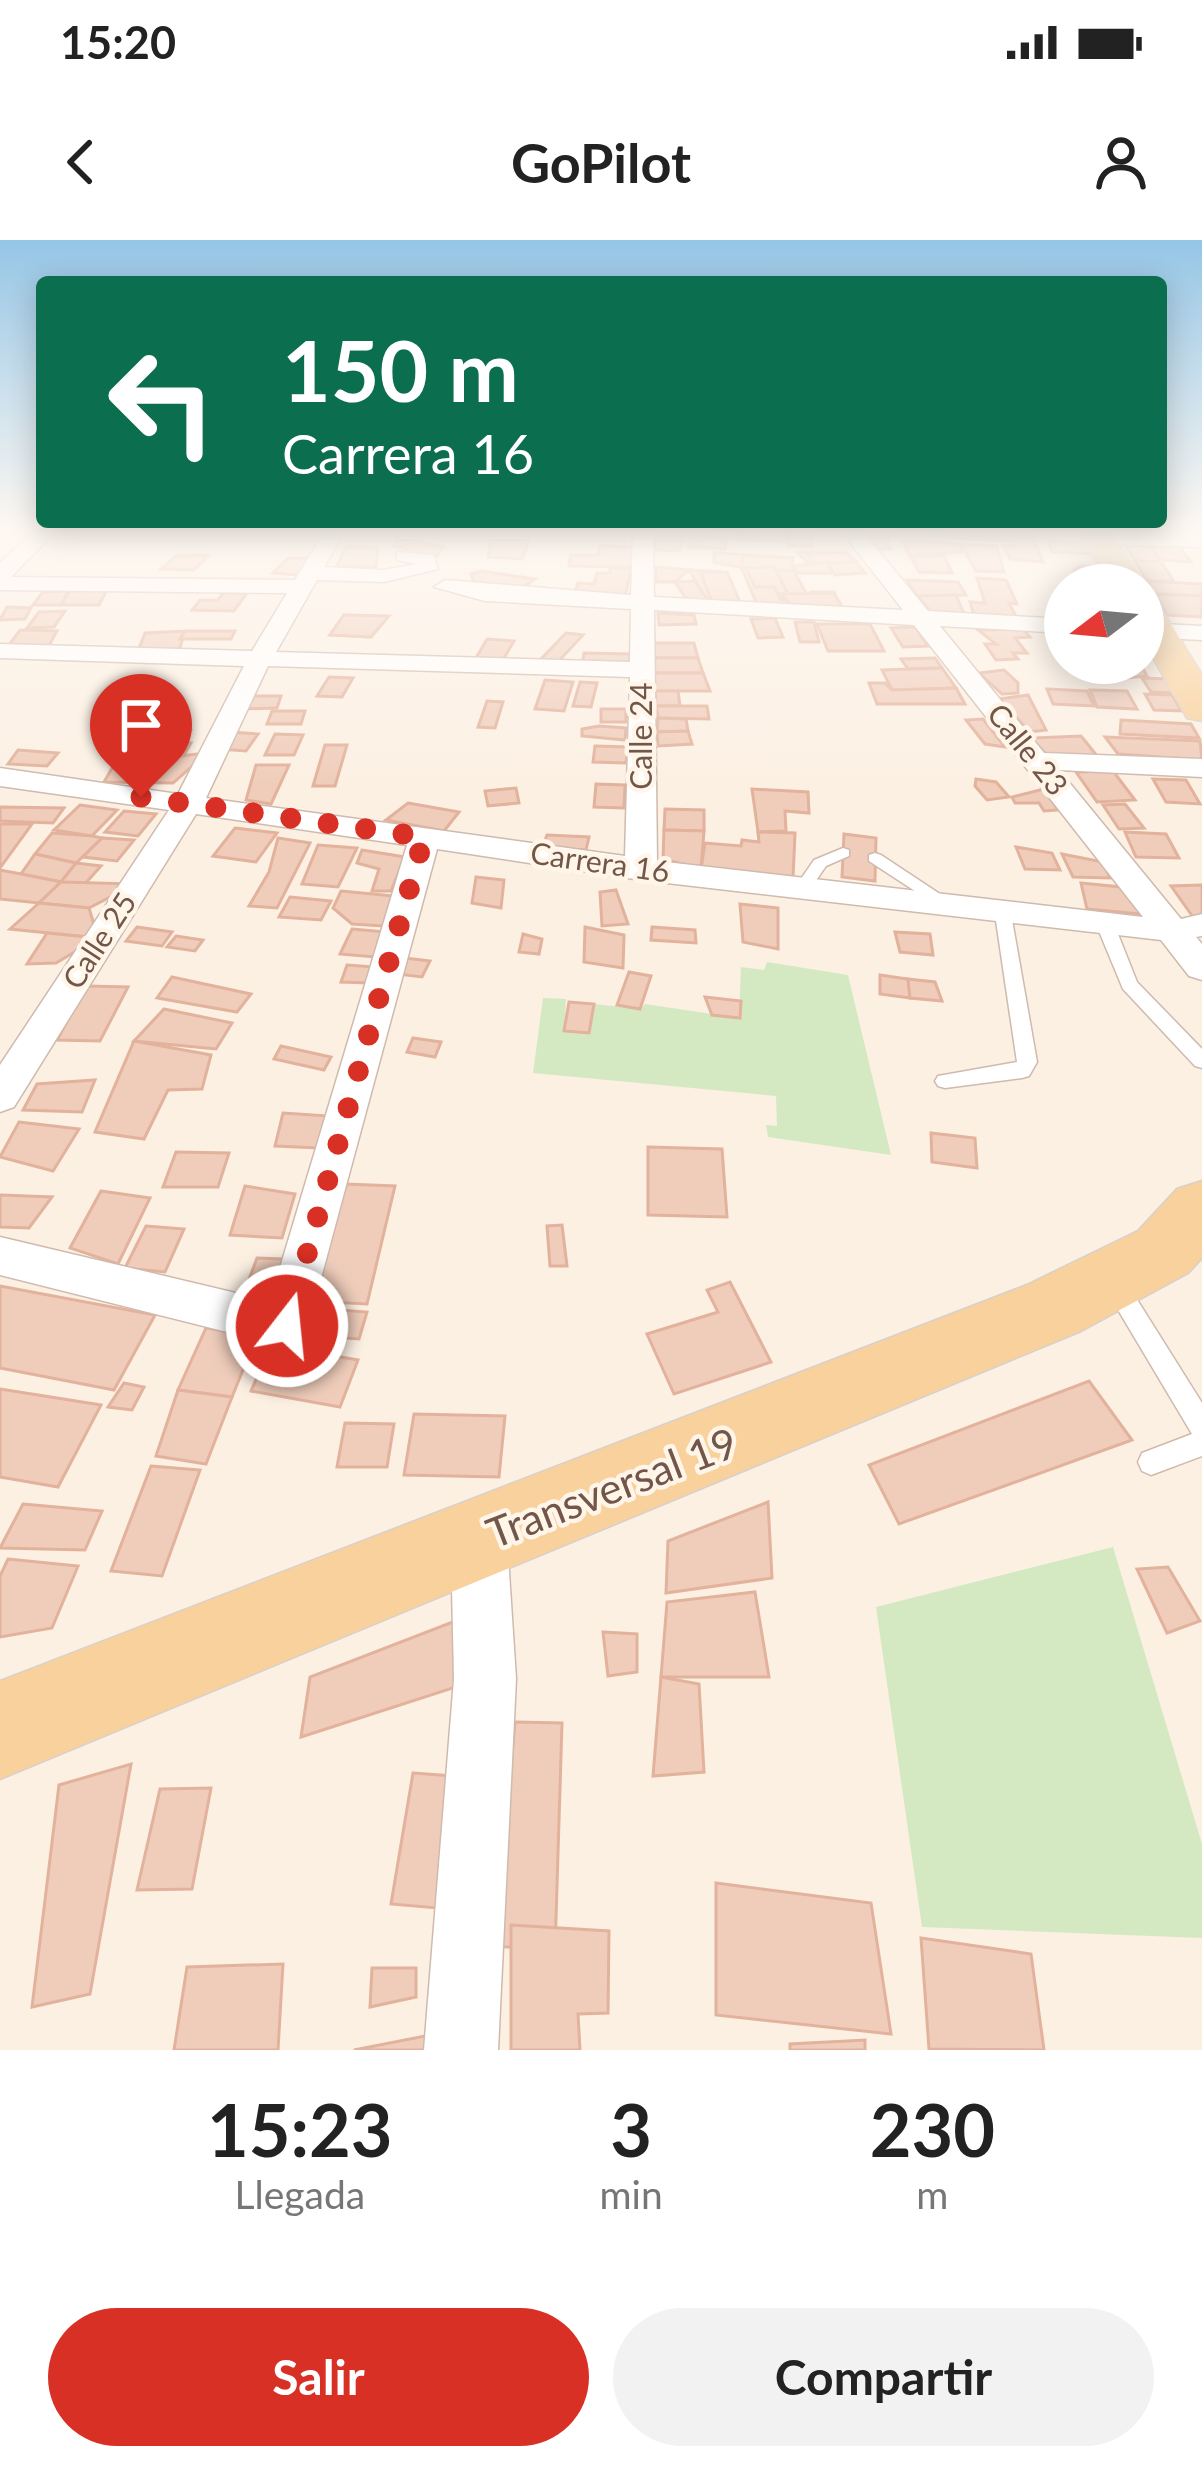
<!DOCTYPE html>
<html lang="es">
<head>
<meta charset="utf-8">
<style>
	:root { --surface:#fff; --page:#f2f2f2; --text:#222; --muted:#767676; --accent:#d93025 }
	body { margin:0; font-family:Lato,sans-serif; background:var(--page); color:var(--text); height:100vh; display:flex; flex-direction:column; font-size:45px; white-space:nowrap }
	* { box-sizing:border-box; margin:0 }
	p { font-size:39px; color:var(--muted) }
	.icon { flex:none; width:66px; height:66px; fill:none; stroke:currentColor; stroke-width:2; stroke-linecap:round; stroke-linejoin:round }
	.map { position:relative; height:1810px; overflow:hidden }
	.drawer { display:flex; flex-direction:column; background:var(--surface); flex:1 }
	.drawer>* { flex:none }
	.hud { position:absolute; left:36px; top:36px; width:1131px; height:252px; border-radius:12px; box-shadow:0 6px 30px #0003; background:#0b6e4f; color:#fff; overflow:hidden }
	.needle { width:78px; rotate:254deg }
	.buttons { position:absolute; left:1044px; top:324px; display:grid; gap:24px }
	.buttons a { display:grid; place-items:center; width:120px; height:120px; border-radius:50%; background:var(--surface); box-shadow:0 6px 30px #0003; font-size:60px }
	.pin { position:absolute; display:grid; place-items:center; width:102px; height:102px; color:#fff; margin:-123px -51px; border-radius:50% 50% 50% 0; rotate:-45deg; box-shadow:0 0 12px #0007 }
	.pin .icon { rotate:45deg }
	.me { position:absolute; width:132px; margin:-66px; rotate:16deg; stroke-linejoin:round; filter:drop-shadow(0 0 9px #0008) }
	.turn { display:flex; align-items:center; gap:42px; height:252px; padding:0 48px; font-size:54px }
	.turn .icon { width:156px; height:156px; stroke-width:2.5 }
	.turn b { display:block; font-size:84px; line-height:102px }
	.eta { display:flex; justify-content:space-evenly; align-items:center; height:204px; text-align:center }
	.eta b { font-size:72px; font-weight:700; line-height:84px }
	.action { display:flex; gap:24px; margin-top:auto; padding:24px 48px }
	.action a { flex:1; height:138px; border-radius:72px; background:var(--accent); color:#fff; font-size:48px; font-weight:700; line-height:138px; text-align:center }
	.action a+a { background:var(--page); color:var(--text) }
	.status { display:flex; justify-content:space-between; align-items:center; height:84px; padding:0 60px; background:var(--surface); direction:ltr }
	.status svg { height:33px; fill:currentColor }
	header { display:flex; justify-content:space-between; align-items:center; height:156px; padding:0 48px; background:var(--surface); font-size:54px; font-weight:700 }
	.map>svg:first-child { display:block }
	.green { fill:#d4e9c2 }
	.building { fill:#f0cdbb; stroke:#e3b29c; stroke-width:3 }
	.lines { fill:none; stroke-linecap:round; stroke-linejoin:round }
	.lane-casing { stroke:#cfbaad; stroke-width:3 }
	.street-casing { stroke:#cfbaad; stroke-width:3 }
	.secondary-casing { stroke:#d2b9aa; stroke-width:3 }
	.primary-casing { stroke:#d8d0cc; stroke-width:3 }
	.lane { fill:#fff; fill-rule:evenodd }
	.street { fill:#fff; fill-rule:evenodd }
	.secondary { fill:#fff; fill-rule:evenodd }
	.primary { fill:#f9d19d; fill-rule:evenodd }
	.route { stroke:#d93025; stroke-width:21; stroke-dasharray:0 37.8 }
	.labels { text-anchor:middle; stroke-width:9; stroke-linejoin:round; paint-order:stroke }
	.far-street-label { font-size:30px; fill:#73564a; stroke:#fff5e9 }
	.near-street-label { font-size:42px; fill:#73564a; stroke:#fff5e9 }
</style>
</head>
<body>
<div class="status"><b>15:20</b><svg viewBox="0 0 49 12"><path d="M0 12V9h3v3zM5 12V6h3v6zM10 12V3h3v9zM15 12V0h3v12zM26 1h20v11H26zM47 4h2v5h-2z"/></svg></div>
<header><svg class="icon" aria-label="back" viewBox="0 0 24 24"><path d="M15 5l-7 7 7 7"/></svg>GoPilot<svg class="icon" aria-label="person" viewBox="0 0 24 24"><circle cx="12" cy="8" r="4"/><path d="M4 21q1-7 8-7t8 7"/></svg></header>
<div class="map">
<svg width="1202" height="1810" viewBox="0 0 1202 1810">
	<rect width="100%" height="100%" fill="#fcf0e3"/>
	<g class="green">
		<polygon points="767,722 848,735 891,915 768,897 766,885 777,886 776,856 533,833 543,758 566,759 564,791 588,793 594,764 640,769 645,764 739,778 741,727 764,730"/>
		<polygon points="1113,1307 1202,1604 1202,1698 922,1687 876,1367"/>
	</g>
	<g class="building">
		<polygon points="785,291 786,302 736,299 737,293"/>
		<polygon points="785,291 810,291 810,306 787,306"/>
		<polygon points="787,291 809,291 812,306 789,305"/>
		<polygon points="860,291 889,291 889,300 883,300 891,309 876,310"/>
		<polygon points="950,291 1030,292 1043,322 1010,319 1004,306 1016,306 1012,301 953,298"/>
		<polygon points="657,295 685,296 679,311 654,310"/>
		<polygon points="690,296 727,298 725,309 688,307"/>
		<polygon points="1048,299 1090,302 1095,314 1052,312"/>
		<polygon points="397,300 417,301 443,307 437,316 403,313 407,308 394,307"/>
		<polygon points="491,300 529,301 522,319 488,317"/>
		<polygon points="902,301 961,304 962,312 910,316"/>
		<polygon points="1147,302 1177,303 1191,322 1160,320"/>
		<polygon points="1147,302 1161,322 1135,321 1124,303"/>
		<polygon points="961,304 996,306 1004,332 976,331"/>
		<polygon points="600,306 634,307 634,327 569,326 571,315 599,315"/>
		<polygon points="346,307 378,308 376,327 336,327"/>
		<polygon points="714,312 744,315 741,327 714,323"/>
		<polygon points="797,312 844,312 856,321 808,323"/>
		<polygon points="846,312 856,322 816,324 807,314"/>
		<polygon points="209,315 194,330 161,329 176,316"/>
		<polygon points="744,315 793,318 791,331 741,327"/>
		<polygon points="910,316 944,316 952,333 919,332"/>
		<polygon points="288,318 312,318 299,335 273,333"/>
		<polygon points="1135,321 1161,322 1174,342 1147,341"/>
		<polygon points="828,322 836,333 798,333 792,326"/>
		<polygon points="856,322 865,333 835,335 827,323"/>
		<polygon points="1080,326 1110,328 1113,338 1066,339 1076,336 1074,330"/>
		<polygon points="656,327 689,330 675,342 656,342"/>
		<polygon points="741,327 776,330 796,370 758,367"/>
		<polygon points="775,327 776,330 792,359 781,360 774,347 755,347 746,328"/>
		<polygon points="610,328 631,329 625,357 574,355 578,343 594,344 597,333 610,333"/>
		<polygon points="689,330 722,332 738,367 710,364"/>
		<polygon points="776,330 794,331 814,368 795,369"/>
		<polygon points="481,331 535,339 518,351 474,342 471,334"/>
		<polygon points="727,332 742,367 713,365 701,333"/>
		<polygon points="977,338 1006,340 1017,364 1009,363 1018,380 974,375 970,362 985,363"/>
		<polygon points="907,340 958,342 966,355 917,356"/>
		<polygon points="694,341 710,364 689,363 675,342"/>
		<polygon points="1147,341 1202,344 1202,356 1155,354"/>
		<polygon points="107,350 99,365 61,365 69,351"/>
		<polygon points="69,351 61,365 33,365 43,352"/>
		<polygon points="811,352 834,352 842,370 818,370"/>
		<polygon points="223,353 247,353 234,371 192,370 200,360 218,360"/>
		<polygon points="833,353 846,372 796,370 781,354"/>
		<polygon points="1155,354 1202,356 1202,377 1167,375"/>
		<polygon points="956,355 965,376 933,374 917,356"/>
		<polygon points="7,367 31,368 25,379 0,380"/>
		<polygon points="65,371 54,387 27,388 39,372"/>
		<polygon points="658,373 694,375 696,384 659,385"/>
		<polygon points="344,375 382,377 384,381 371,397 330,395"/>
		<polygon points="344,375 389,376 371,397 330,395"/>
		<polygon points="775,378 783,397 758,398 751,379"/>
		<polygon points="795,382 814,382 819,402 800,402"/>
		<polygon points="817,384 870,384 884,411 828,411"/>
		<polygon points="915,387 928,406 903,407 891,388"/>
		<polygon points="1023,389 1030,397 1015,398 1027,413 1013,413 1018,419 996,420 985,404 996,404 978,390"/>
		<polygon points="20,390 57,391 47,409 6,409"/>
		<polygon points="185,391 179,411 138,411 145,393"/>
		<polygon points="185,391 235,391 231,399 180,399"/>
		<polygon points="566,393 583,395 557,423 540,420"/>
		<polygon points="487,399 514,401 503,420 476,418"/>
		<polygon points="653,403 694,403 698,418 655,418"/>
		<polygon points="584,413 631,414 629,425 582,424"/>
		<polygon points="655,418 698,418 703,433 654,433"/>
		<polygon points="935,418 942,428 908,429 901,419"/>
		<polygon points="1119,423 1140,423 1147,436 1106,440 1101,430 1123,431"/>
		<polygon points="942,428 956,448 892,450 882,430"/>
		<polygon points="1004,430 1018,443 1018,453 1002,454 979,433"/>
		<polygon points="654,433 703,433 710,451 655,451"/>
		<polygon points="329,437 353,438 342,457 317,456"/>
		<polygon points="1142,438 1169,439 1178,453 1151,452"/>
		<polygon points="545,440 573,442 564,471 535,469"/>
		<polygon points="580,442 597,443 591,467 573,466"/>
		<polygon points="869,443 885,443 892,450 956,448 965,464 877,464"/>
		<polygon points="1047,449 1087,451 1094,466 1053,464"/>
		<polygon points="1090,450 1127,451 1137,469 1097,467"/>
		<polygon points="655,451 678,451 680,466 656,466"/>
		<polygon points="1145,454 1172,455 1182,471 1154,470"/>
		<polygon points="1028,455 1046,490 1030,492 999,459"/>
		<polygon points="248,456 281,456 277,468 243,469"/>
		<polygon points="487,461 503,462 495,488 478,487"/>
		<polygon points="656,466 707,466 709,479 658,478"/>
		<rect x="601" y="469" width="25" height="13"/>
		<polygon points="272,471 305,471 301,484 267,484"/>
		<polygon points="658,478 686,479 688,491 657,492"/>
		<polygon points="983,479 1005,507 985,504 966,480"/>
		<polygon points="1121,480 1191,484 1199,498 1120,494"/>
		<polygon points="599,486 626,488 625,500 582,496 582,489"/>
		<polygon points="156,490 190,491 181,501 149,502"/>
		<polygon points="688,491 692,504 658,506 657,492"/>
		<polygon points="230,492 258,494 246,511 218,509"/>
		<polygon points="275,494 303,495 294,515 265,515"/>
		<polygon points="1081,496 1098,517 1049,517 1031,498"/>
		<polygon points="1105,497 1200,501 1202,520 1118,514"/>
		<polygon points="157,502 191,503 184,515 145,517"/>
		<polygon points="325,505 347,505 335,546 313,546"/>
		<polygon points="595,506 628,507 626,523 593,522"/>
		<polygon points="18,510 58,513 47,526 8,524"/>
		<polygon points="207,513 173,543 104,542 115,523"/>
		<polygon points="256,525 289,525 271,564 246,560"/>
		<polygon points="1113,531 1135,560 1097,562 1076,532"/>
		<polygon points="976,539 996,542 1009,557 987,560 975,546"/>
		<polygon points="1153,539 1186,540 1200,564 1166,562"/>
		<polygon points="596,544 625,545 624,568 594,567"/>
		<polygon points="516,548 519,563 488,566 485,551"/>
		<polygon points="752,549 808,552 809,573 785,571 786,591 758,592"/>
		<polygon points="1044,549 1058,570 1044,571 1039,563 1015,563 1012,557"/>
		<polygon points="408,563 459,572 444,591 386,580"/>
		<polygon points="1125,564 1144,588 1119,589 1103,565"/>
		<polygon points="80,565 117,570 92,596 54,590"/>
		<polygon points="0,567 64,568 53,583 0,581"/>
		<polygon points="665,569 704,570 704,591 664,590"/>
		<polygon points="124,571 156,574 138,596 105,592"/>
		<polygon points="0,584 32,584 0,628"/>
		<polygon points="235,588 277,593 256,622 213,616"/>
		<polygon points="664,590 704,591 701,629 663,619"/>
		<polygon points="758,592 795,593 793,638 701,629 705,603 741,606 742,600 759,602"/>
		<polygon points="1125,592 1166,594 1179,618 1136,617"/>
		<polygon points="52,593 92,596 102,598 76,623 35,614"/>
		<polygon points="844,594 876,598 875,641 842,637"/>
		<polygon points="547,595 589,597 586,610 542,608"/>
		<polygon points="102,598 134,600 117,621 83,617"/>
		<polygon points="278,598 310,603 277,668 249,666 269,632"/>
		<polygon points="318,605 357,608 338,647 302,644"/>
		<polygon points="1016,607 1052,613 1060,630 1025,629"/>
		<polygon points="362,610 405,617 391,651 372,651 379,629 357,623"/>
		<polygon points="35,614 76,623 61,642 21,634"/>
		<polygon points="1062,614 1103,622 1110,638 1073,637"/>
		<polygon points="76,623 101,626 83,646 61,642"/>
		<polygon points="0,630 21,634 61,642 39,663 0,659"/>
		<polygon points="476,637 504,640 501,668 472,663"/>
		<polygon points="61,642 135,644 89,668 39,663"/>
		<polygon points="1081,643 1121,647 1141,674 1087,669"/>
		<polygon points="1202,645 1202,676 1193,677 1171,646"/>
		<polygon points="616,650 628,684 602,686 600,652"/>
		<polygon points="341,651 394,656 383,686 352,684 333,668"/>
		<polygon points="290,657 331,661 321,680 279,677"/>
		<polygon points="39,663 89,668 98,698 10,689"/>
		<polygon points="740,664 778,668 778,709 743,702"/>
		<polygon points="137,687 172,692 162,706 126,701"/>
		<polygon points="585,687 624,695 623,728 584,722"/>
		<polygon points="652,687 695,690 696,703 651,700"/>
		<polygon points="352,689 386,692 375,717 340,714"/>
		<polygon points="895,692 930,694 933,715 900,712"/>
		<polygon points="47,693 98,698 56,723 27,724"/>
		<polygon points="523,694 542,699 539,714 519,712"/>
		<polygon points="176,696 203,700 195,711 167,707"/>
		<polygon points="405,718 430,721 422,737 398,734"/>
		<polygon points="347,725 375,727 369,743 341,742"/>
		<polygon points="629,732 651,736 640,769 617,765"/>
		<polygon points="880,735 908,739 910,758 880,754"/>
		<polygon points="172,737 251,754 237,772 157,758"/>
		<polygon points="908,739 935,742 942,761 910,758"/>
		<polygon points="86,746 128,747 100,801 57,800"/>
		<polygon points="705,757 741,761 740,778 712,775"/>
		<polygon points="569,762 594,764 589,793 564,791"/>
		<polygon points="164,769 232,783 216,809 134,801"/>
		<polygon points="413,798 441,802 435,817 407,812"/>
		<polygon points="134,801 211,815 202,849 168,850 144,899 95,892"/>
		<polygon points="281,806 331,817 324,830 274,819"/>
		<polygon points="95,840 82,872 23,870 37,844"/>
		<polygon points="283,873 329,876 319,908 275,906"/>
		<polygon points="19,882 79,889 53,931 0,917"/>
		<polygon points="931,893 975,898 977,928 932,922"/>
		<polygon points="648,907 722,909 727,977 648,975"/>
		<polygon points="176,912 229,913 218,947 163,947"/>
		<polygon points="345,944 395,946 367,1064 312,1061"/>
		<polygon points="245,946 295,954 282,998 230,995"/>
		<polygon points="101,951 150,958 118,1024 70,1008"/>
		<polygon points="0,955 52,957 29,988 0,987"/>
		<polygon points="562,985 567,1026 550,1026 547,986"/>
		<polygon points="146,986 184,989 165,1032 125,1028"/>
		<polygon points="257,1018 283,1019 273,1055 244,1053"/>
		<polygon points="730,1042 771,1122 674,1154 647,1094 718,1072 707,1050"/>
		<polygon points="0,1046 155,1075 114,1150 0,1128"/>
		<polygon points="312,1068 367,1072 359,1099 304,1095"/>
		<polygon points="206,1088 257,1095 232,1157 178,1150"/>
		<polygon points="271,1105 358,1120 340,1167 251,1151"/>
		<polygon points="1089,1141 1132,1200 899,1284 869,1225"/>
		<polygon points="124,1143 144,1147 132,1170 108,1167"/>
		<polygon points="0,1149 101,1165 58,1247 0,1237"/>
		<polygon points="178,1150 232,1157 206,1224 156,1216"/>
		<polygon points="414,1174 505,1176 499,1237 404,1235"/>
		<polygon points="345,1183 394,1184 387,1227 337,1227"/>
		<polygon points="151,1226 200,1230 162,1336 111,1331"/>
		<polygon points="768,1262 772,1338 666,1353 668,1301"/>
		<polygon points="23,1264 102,1271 85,1310 0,1308"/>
		<polygon points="8,1319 78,1326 52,1388 0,1397 0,1336"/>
		<polygon points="1168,1327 1200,1381 1167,1393 1137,1329"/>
		<polygon points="755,1352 769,1437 661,1437 667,1362"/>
		<polygon points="463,1378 459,1446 301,1497 310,1437"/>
		<polygon points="603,1392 637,1394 637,1432 608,1436"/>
		<polygon points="661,1437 699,1444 704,1532 653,1536"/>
		<polygon points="515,1482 562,1483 555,1711 495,1706"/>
		<polygon points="131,1524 90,1754 32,1767 59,1545"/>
		<polygon points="413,1533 466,1537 448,1669 391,1664"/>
		<polygon points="211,1548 192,1649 137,1650 160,1549"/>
		<polygon points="716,1643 871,1663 891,1794 716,1775"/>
		<polygon points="511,1685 609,1691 608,1773 578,1774 580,1810 511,1810"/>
		<polygon points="921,1698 1031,1714 1044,1810 929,1809"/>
		<polygon points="283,1724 278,1810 174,1810 187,1727"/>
		<polygon points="372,1728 416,1728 416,1757 370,1767"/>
		<polygon points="430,1795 430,1810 354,1810"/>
		<polygon points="865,1800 865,1810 790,1810 790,1804"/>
	</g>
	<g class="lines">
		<defs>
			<g id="lane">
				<polygon points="843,608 849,610 849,616 826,626 808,652 796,652 794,649 814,620"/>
				<polygon points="875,613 881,615 961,668 953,673 947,672 869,621 869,615"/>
				<polygon points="1003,669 1011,674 1037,822 1029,836 1022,838 945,848 938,846 935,841 938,836 1017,822 995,674"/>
				<polygon points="1105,679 1114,684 1137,742 1202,809 1202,828 1195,826 1123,749 1096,684"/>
				<polygon points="1113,1031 1121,1034 1202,1163 1202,1216 1151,1235 1142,1231 1138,1222 1142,1213 1192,1194 1105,1048 1101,1041 1105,1034"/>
			</g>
			<g id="street">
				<path d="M 34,291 L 56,291 L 11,337 L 295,340 L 325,291 L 345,291 L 324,327 L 384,330 L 416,324 L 397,320 L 397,312 L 433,315 L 438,329 L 384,342 L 317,340 L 276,412 L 630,422 L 631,369 L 485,361 L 434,347 L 445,340 L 631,355 L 633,291 L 653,291 L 654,357 L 903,370 L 841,291 L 862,291 L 928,371 L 1065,379 L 1065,393 L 940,386 L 1044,513 L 1202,519 L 1202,537 L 1059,530 L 1181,679 L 1202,674 L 1202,696 L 1196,697 L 1202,704 L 1202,740 L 1189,736 L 1161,700 L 641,640 L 437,609 L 304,1101 L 287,1107 L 0,1035 L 0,997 L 270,1061 L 407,605 L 196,574 L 14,867 L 0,872 L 0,825 L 169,570 L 0,546 L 0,528 L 178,554 L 244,426 L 0,418 L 0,404 L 252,411 L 287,353 L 0,350 L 0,323 ZM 654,370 L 914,385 L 1143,677 L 657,621 ZM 268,426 L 630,437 L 625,616 L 206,558 Z"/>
				<path d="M 1026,291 L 1104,291 L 1106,295 C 1090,306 1043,302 1026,291 Z"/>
				<polygon points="1143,383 1202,386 1202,400 1143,397"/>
				<polygon points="479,1273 499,1281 507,1301 516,1439 498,1810 424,1810 454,1439 451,1301 459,1281"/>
			</g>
			<polygon id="secondary" points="1084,291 1202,291 1202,307 1096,304 1086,301"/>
			<g id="primary">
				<polygon points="1078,291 1110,291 1145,345 1143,348 1111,345"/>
				<polygon points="1143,357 1156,360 1202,435 1202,481 1187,478 1143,400"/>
				<polygon points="1202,941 1202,1018 1188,1033 1081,1091 0,1539 0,1441 1027,1045 1138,991 1177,949"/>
			</g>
		</defs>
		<use href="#lane" class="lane-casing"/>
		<use href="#street" class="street-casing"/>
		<use href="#secondary" class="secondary-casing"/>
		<use href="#primary" class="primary-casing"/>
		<use href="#lane" class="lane"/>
		<use href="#street" class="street"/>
		<use href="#secondary" class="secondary"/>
		<use href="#primary" class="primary"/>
	</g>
	<linearGradient id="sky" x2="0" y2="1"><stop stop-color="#95c6e6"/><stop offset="0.53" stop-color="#fef8f2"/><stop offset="1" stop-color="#fef8f2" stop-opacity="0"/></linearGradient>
	<rect width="1202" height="545" fill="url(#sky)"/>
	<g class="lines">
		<polyline class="route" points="141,557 424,597 287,1086"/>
	</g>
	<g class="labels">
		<g class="far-street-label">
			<text transform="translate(642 496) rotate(-90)" y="10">Calle 24</text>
			<text transform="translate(1027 510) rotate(51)" y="10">Calle 23</text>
			<text transform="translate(600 623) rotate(8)" y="10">Carrera 16</text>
			<text transform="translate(100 701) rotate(-57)" y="10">Calle 25</text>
		</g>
		<g class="near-street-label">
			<text transform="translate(612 1248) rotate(-21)" y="15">Transversal 19</text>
		</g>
	</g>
</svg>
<div class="buttons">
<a><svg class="needle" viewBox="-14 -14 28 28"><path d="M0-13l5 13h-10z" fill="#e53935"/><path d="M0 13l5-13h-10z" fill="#767676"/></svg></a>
</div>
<div class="pin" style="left:141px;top:557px;background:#d93025"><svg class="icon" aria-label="arrive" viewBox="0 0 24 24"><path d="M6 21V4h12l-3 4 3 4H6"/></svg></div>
<svg class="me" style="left:287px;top:1086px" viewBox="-20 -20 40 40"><circle r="17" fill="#d93025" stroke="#fff" stroke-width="3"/><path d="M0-11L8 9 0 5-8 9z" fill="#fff"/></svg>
<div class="hud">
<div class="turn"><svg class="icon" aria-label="left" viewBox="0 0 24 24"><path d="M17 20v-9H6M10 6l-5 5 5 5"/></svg><div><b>150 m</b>Carrera 16</div></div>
</div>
</div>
<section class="drawer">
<div class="eta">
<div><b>15:23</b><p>Llegada</p></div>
<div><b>3</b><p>min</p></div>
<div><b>230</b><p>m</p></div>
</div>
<div class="action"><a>Salir</a><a>Compartir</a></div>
</section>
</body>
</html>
